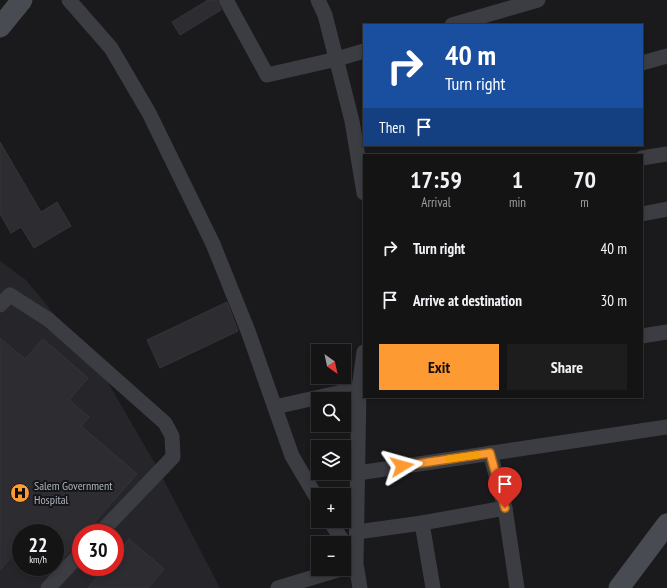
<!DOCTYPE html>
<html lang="en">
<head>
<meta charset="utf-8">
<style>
	:root { --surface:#141415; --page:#1d1d1e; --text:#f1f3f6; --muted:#9d9ea0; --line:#333334; --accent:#fd9a32 }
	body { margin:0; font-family:"PT Sans Narrow",sans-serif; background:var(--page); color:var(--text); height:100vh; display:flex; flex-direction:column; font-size:15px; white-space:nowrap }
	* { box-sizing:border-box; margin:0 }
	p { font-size:13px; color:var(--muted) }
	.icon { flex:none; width:22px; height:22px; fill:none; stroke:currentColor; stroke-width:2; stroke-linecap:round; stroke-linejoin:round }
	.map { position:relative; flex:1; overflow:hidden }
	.side { position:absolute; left:363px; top:154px; width:280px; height:244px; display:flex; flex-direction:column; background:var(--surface); border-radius:0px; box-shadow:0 2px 6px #0003,0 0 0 1px var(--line) }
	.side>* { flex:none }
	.guide { position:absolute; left:363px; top:24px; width:280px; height:122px; border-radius:0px; box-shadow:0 2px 6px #0003,0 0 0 1px var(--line); background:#1a4fa0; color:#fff; overflow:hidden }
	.needle { width:26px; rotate:147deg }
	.tools { position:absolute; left:311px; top:344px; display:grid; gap:8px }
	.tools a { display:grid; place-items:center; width:40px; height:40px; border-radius:0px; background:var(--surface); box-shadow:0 2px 6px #0003,0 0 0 1px var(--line); font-size:20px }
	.speed { position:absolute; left:12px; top:524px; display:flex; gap:8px; font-size:20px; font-weight:700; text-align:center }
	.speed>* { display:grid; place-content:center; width:52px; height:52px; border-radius:50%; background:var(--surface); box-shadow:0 2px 6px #0003,0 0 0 1px var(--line); line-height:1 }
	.speed small { font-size:10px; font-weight:400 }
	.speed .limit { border:6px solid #d22; background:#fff; color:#111 }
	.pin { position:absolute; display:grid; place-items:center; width:34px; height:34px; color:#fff; margin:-41px -17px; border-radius:50% 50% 50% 0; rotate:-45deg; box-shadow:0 0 4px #0007 }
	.pin .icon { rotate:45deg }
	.me { position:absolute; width:44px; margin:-22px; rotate:82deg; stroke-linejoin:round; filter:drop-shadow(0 0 3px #0008) }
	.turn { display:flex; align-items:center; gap:14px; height:84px; padding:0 16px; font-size:18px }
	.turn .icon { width:52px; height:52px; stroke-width:2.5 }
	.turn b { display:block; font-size:28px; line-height:34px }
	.then { display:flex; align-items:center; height:38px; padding:0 16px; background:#0003; gap:8px; font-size:15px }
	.eta { display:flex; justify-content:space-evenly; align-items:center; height:68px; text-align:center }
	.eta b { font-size:24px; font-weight:600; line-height:28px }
	.button { display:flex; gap:8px; margin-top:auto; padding:8px 16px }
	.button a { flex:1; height:46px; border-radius:0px; background:var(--accent); color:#111; font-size:16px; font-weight:600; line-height:46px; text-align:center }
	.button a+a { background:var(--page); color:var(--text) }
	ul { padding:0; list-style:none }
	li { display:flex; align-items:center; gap:12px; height:52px; padding:0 16px }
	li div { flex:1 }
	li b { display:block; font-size:15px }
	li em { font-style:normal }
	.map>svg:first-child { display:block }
	.built { fill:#26262a; fill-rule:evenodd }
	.building { fill:#2d2d31; stroke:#343439 }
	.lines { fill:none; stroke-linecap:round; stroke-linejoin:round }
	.street { stroke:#3b3d42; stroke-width:15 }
	.secondary { stroke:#484c52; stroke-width:21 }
	.route-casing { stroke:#a46420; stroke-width:10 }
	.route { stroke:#fd9a32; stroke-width:7 }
	.slow { stroke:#f59e0b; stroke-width:7 }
	.labels { text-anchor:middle; stroke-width:4; stroke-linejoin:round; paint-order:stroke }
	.poi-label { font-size:12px; fill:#acb3bd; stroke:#151518; text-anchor:start }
</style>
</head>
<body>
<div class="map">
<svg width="667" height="588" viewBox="0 0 667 588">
	<rect width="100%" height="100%" fill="#1a1a1c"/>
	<path class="built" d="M 0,261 L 26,280 L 103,374 L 157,467 L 220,588 L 0,588 ZM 21,533 L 55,533 L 55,567 L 21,567 ZM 81,533 L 115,533 L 115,567 L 81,567 Z"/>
	<g class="building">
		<polygon points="208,0 217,0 221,10 180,35 172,22"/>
		<polygon points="0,142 41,212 57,202 71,226 34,248 21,227 11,233 0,214"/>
		<polygon points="227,302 238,331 160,368 147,340"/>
		<polygon points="0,338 25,359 43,339 88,378 69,400 89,417 81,426 137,474 85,533 81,533 81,538 55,567 55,533 21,533 21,546 0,570"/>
		<polygon points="129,539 164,569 148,588 88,588 106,567 115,567 115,556"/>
	</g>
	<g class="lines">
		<g class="street">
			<polyline points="69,0 111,48 149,113 213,244 248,331 292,456 318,500"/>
			<polyline points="226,0 267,75 337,59 364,51"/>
			<polyline points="318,0 325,15 352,121 364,193"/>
			<polyline points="452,25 538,0"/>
			<polyline points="642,63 667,56"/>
			<polyline points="642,158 667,154"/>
			<polyline points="642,214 667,209"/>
			<polyline points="0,305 10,295 49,320 165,423 172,436 173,457 100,533"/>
			<polyline points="642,336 667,332"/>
			<polyline points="275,407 364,387"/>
			<polyline points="490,453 505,508 517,588"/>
			<polyline points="358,473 667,427"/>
			<polyline points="330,521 344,543"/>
			<polyline points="422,523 433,588"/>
			<polyline points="357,532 422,523 505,508"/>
			<polyline points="48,588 81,553"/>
			<polyline points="278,588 341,569"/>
			<polyline points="360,588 356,564 359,388 364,352"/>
		</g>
		<g class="secondary">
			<polyline points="0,27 22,0"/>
			<polyline points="619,588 667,524"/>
		</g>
	</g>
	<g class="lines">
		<defs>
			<polyline id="route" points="402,466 490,453 505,508"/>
		</defs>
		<use href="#route" class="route-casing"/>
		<use href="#route" class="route"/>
		<polyline class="slow" points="448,459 477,455"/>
	</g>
	<defs>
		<symbol id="hospital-disc" viewBox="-11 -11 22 22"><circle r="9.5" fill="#fd9a32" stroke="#151518"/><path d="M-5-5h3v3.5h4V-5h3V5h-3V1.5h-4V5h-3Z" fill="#111"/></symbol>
	</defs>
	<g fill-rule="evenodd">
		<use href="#hospital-disc" x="9" y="482" width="22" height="22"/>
	</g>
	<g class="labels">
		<g class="poi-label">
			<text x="34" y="490">Salem Government<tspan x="34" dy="14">Hospital</tspan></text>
		</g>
	</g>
</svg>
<div class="tools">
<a><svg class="needle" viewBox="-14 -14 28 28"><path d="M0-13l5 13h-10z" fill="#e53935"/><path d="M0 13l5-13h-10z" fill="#9d9ea0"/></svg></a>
<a><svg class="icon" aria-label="search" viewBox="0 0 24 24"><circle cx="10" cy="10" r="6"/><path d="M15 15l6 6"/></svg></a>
<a><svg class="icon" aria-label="layers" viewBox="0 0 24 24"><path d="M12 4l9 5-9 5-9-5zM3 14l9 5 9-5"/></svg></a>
<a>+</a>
<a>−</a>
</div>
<div class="speed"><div>22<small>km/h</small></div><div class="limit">30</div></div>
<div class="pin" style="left:505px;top:508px;background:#d93025"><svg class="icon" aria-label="arrive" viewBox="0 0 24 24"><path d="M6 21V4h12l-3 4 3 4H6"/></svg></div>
<svg class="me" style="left:402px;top:466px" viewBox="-20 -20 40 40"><path d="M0-17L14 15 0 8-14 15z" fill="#fd9a32" stroke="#fff" stroke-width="4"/></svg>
<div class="guide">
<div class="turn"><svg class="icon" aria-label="right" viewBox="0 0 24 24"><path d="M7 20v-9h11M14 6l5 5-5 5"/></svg><div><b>40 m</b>Turn right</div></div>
<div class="then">Then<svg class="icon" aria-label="arrive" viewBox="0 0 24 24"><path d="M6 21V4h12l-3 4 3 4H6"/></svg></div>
</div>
<section class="side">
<div class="eta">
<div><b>17:59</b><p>Arrival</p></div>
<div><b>1</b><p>min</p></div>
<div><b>70</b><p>m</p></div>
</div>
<ul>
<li><svg class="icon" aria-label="right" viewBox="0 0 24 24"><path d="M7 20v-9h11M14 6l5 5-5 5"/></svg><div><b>Turn right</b></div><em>40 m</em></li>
<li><svg class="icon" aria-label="arrive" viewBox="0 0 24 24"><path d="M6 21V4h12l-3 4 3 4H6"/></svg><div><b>Arrive at destination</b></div><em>30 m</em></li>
</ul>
<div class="button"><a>Exit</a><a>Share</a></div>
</section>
</div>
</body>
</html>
